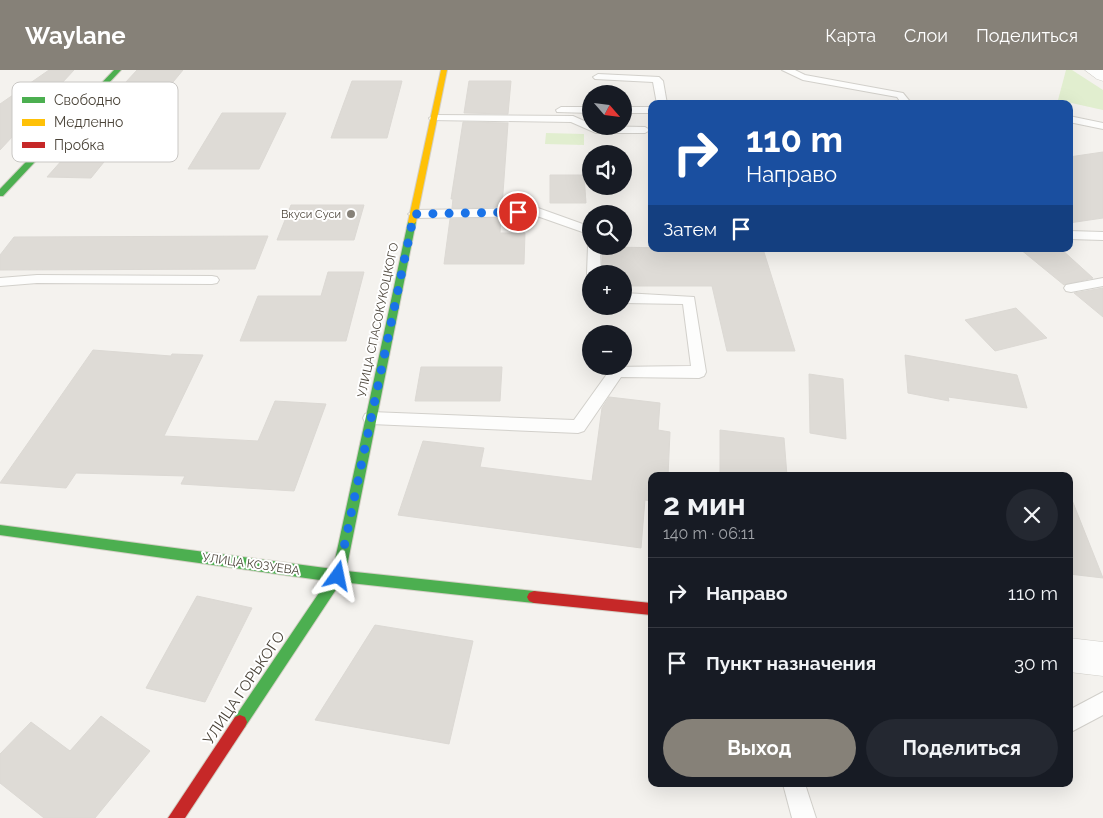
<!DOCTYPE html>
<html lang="ru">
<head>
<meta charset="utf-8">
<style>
	:root { --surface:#171b24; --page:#242831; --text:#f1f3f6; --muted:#9ea1a6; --line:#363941; --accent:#868178 }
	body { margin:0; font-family:Raleway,sans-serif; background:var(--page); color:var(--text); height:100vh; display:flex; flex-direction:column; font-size:19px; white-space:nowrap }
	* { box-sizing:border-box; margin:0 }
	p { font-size:16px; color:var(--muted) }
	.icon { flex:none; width:28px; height:28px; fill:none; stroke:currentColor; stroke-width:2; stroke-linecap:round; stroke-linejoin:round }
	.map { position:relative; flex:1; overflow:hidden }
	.drawer { position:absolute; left:648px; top:402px; width:425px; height:315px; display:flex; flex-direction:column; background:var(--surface); border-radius:10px; box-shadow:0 5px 20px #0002 }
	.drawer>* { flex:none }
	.guide { position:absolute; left:648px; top:30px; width:425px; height:152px; border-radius:10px; box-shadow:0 5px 20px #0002; background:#1a4fa0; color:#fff; overflow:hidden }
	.needle { width:32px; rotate:118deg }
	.buttons { position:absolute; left:582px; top:15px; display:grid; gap:10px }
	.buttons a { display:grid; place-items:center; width:50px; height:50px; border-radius:50%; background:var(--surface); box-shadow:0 5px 20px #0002; font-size:25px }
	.pin { position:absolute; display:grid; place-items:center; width:42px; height:42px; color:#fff; margin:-21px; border:2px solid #fff; border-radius:50%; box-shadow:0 1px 5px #0007 }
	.me { position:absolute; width:55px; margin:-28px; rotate:12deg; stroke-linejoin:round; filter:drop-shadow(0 0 4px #0008) }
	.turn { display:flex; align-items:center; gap:18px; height:105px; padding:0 15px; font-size:22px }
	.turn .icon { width:65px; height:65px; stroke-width:2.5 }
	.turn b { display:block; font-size:35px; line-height:42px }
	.then { display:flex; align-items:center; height:48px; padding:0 15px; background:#0003; gap:10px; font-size:19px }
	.round { display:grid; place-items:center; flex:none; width:52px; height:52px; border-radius:26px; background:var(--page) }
	.overview { display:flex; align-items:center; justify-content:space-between; height:85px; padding:0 15px }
	h1 { font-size:30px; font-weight:700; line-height:38px }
	.action { display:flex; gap:10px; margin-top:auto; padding:10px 15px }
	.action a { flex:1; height:58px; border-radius:30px; background:var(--accent); color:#fff; font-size:20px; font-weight:700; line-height:58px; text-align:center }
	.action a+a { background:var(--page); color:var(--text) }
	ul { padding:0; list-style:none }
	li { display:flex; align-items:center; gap:15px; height:70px; padding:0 15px; border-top:1px solid var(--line) }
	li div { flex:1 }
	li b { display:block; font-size:19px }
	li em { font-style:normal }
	header { display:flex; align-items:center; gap:30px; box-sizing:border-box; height:70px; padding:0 25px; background:var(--accent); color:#fff }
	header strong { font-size:24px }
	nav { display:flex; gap:28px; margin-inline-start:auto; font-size:18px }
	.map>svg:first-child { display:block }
	.green { fill:#e1eecf }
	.building { fill:#dedbd6; stroke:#dcd9d4 }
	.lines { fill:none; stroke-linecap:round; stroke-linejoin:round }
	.lane-casing { stroke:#d2d0cb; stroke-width:2 }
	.street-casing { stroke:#d2d0cb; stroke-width:1 }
	.fast-casing { stroke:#d3cfc5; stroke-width:2 }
	.slow-casing { stroke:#d3cfc5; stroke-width:2 }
	.jam-casing { stroke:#d3cfc5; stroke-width:2 }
	.lane { fill:#fdfdfc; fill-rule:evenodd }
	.street { fill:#fdfdfc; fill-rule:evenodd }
	.fast { fill:#4caf50; fill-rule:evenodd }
	.slow { fill:#ffc107; fill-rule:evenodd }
	.jam { fill:#c62828; fill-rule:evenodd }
	.route { stroke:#1a73e8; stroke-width:9; stroke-dasharray:0 16.2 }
	.poi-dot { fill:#868178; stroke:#fff; stroke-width:2 }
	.labels { text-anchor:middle; stroke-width:4; stroke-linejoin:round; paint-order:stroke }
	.far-poi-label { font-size:11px; fill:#4b4439; stroke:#fff; text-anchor:end }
	.street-label { font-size:12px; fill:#4b4439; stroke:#fff }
	.near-street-label { font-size:15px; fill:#4b4439; stroke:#fff }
	.key { fill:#fff; stroke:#c9c7c4; stroke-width:1 }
	.key-label { font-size:14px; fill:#4b4439 }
</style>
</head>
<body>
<header>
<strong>Waylane</strong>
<nav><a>Карта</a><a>Слои</a><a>Поделиться</a></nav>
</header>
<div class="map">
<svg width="1103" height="748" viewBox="0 0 1103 748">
	<rect width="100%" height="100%" fill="#f4f2ee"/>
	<g class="green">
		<polygon points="1066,0 1072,0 1103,20 1103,40 1058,30"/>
		<polygon points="546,63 584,64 584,75 545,74"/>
	</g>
	<g class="building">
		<polygon points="49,0 74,0 0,80 0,34"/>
		<polygon points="137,0 183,0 150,40 146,40 91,108 47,107 87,62 80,62"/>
		<polygon points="352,11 402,11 387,68 331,68"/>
		<polygon points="469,11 511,11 508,44 464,43"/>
		<polygon points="222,43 286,43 259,99 188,99"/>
		<polygon points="463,52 508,53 502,137 452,138 453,129 451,129"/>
		<polygon points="1103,82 1103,148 1069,153 1069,87"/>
		<polygon points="550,105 584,105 586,133 550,133"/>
		<polygon points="291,135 364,135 354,170 277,170"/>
		<polygon points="501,148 500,163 525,163 524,194 444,194 450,149"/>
		<polygon points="268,166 255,199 0,200 0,185 14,167"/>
		<polygon points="602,177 763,179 795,281 727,281 712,216 624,216 624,204 603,204"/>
		<polygon points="1020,179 1061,179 1093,208 1064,215"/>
		<polygon points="328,202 364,202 346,271 240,271 258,226 321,226"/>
		<polygon points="1103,218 1103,247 1074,223"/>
		<polygon points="1016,238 1047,268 995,281 965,250"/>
		<polygon points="93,280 171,286 172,284 203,285 164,366 258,371 275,331 326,334 294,421 181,414 185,406 76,403 66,418 0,413"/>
		<polygon points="905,285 1017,305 1027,338 948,327 949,331 908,323"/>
		<polygon points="421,297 502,297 500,331 415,331"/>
		<polygon points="809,304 843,309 846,369 810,363"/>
		<polygon points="609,327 660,333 658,360 670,362 668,406 651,406 651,431 645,430 641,478 398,445 423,371 484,378 480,397 592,411 602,338"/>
		<polygon points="720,360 784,368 787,406 720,406"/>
		<polygon points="1069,425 1070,425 1103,508 1069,504"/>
		<polygon points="197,526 252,538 205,632 146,618"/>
		<polygon points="375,555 473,571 449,674 315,650"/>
		<polygon points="101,646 150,681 95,748 44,748 0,713 0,684 31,652 70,681"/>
	</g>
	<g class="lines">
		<defs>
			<g id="lane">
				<polygon points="782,0 795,0 805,5 903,23 912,34 902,34 897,27 803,10"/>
				<polygon points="598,4 659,7 663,11 667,34 657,34 653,12 595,9 593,7"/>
				<polygon points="561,37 591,37 591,43 557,42 556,40"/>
				<rect x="624" y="37" width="27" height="6"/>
				<polygon points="434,45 573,46 591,54 591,56 645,57 650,60 645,63 596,63 571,52 430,50 429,48"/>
				<polygon points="1069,46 1103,53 1103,59 1069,52"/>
				<polygon points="538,138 591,157 591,165 537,146 414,148 408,144 414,140"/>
				<polygon points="1069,161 1103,162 1103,170 1069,169"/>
				<polygon points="590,173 591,173 591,176 600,176 601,204 591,204 591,208 587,204 588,176"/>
				<polygon points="37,205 212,206 217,207 219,210 217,213 212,214 37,213 0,216 0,208"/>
				<polygon points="1103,208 1103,216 1071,222 1066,221 1064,218 1066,215 1071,214"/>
				<polygon points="624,223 694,227 706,302 704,306 699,308 621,307 584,361 578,363 371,354 365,352 363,348 365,344 371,342 574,350 612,297 691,296 683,234 624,233"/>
				<polygon points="1103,622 1103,645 1069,663 1069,640"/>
				<polygon points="783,714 805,714 816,748 792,748"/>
			</g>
			<g id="street">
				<polygon points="1085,0 1103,0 1103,11 1097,9"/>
				<polygon points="1069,568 1103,572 1103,606 1069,602"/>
			</g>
			<g id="fast">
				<polygon points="114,0 121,0 3,126 0,126 0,119"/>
				<polygon points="412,149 416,152 346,501 534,521 539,523 541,527 539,531 534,533 341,512 245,657 240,659 235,657 233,652 235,647 327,511 0,465 0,455 333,499 408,152"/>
			</g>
			<polygon id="slow" points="441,0 447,0 416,152 412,155 408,152"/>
			<g id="jam">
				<polygon points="534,521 651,533 651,545 534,533 529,531 527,527 529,523"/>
				<polygon points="240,645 245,647 247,652 245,657 185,748 168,748 235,647"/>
			</g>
		</defs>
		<use href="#lane" class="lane-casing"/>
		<use href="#street" class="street-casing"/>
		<use href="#fast" class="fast-casing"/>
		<use href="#slow" class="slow-casing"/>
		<use href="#jam" class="jam-casing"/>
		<use href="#lane" class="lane"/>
		<use href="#street" class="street"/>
		<use href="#fast" class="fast"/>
		<use href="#slow" class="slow"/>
		<use href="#jam" class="jam"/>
	</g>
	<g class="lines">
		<polyline class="route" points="338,506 414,144 518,142"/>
	</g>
	<circle class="poi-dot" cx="351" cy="144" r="5"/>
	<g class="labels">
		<g class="far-poi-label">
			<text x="341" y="148">Вкуси Суси</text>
		</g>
		<g class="street-label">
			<text transform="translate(378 250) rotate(-78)" y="4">УЛИЦА СПАСОКУКОЦКОГО</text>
			<text transform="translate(251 494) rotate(8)" y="4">УЛИЦА КОЗУЕВА</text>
		</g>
		<g class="near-street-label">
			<text transform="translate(244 618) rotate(-56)" y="5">УЛИЦА ГОРЬКОГО</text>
		</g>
	</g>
	<rect x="12" y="12" width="166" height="80" rx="8" class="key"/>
	<rect x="22" y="27" width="23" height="6" fill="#4caf50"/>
	<rect x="22" y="49" width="23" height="7" fill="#ffc107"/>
	<rect x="22" y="72" width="23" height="6" fill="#c62828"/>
	<g class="key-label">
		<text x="54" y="35">Свободно</text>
		<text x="54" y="57">Медленно</text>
		<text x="54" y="80">Пробка</text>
	</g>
</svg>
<div class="buttons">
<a><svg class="needle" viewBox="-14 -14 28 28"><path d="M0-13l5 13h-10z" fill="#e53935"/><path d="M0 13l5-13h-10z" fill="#9ea1a6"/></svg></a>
<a><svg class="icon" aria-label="sound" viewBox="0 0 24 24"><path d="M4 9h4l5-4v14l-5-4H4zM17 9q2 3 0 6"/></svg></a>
<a><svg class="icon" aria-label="search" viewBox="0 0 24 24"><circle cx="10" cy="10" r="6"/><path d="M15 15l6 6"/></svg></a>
<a>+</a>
<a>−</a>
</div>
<div class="pin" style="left:518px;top:142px;background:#d93025"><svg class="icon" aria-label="arrive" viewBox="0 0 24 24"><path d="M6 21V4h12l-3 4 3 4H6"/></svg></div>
<svg class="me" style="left:338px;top:506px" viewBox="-20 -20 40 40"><path d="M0-17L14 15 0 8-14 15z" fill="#1a73e8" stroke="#fff" stroke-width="4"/></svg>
<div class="guide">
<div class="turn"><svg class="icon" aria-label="right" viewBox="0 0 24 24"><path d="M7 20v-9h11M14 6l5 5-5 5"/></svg><div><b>110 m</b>Направо</div></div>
<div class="then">Затем<svg class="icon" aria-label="arrive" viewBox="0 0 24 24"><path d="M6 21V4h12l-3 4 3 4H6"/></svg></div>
</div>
<section class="drawer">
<div class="overview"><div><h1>2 мин</h1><p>140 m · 06:11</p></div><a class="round"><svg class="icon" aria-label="close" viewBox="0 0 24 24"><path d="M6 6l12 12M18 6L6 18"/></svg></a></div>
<ul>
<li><svg class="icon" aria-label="right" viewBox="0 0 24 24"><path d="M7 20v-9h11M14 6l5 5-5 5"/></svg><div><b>Направо</b></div><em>110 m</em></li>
<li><svg class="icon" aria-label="arrive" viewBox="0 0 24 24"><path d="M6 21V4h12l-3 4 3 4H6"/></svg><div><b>Пункт назначения</b></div><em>30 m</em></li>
</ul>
<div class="action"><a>Выход</a><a>Поделиться</a></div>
</section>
</div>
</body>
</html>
